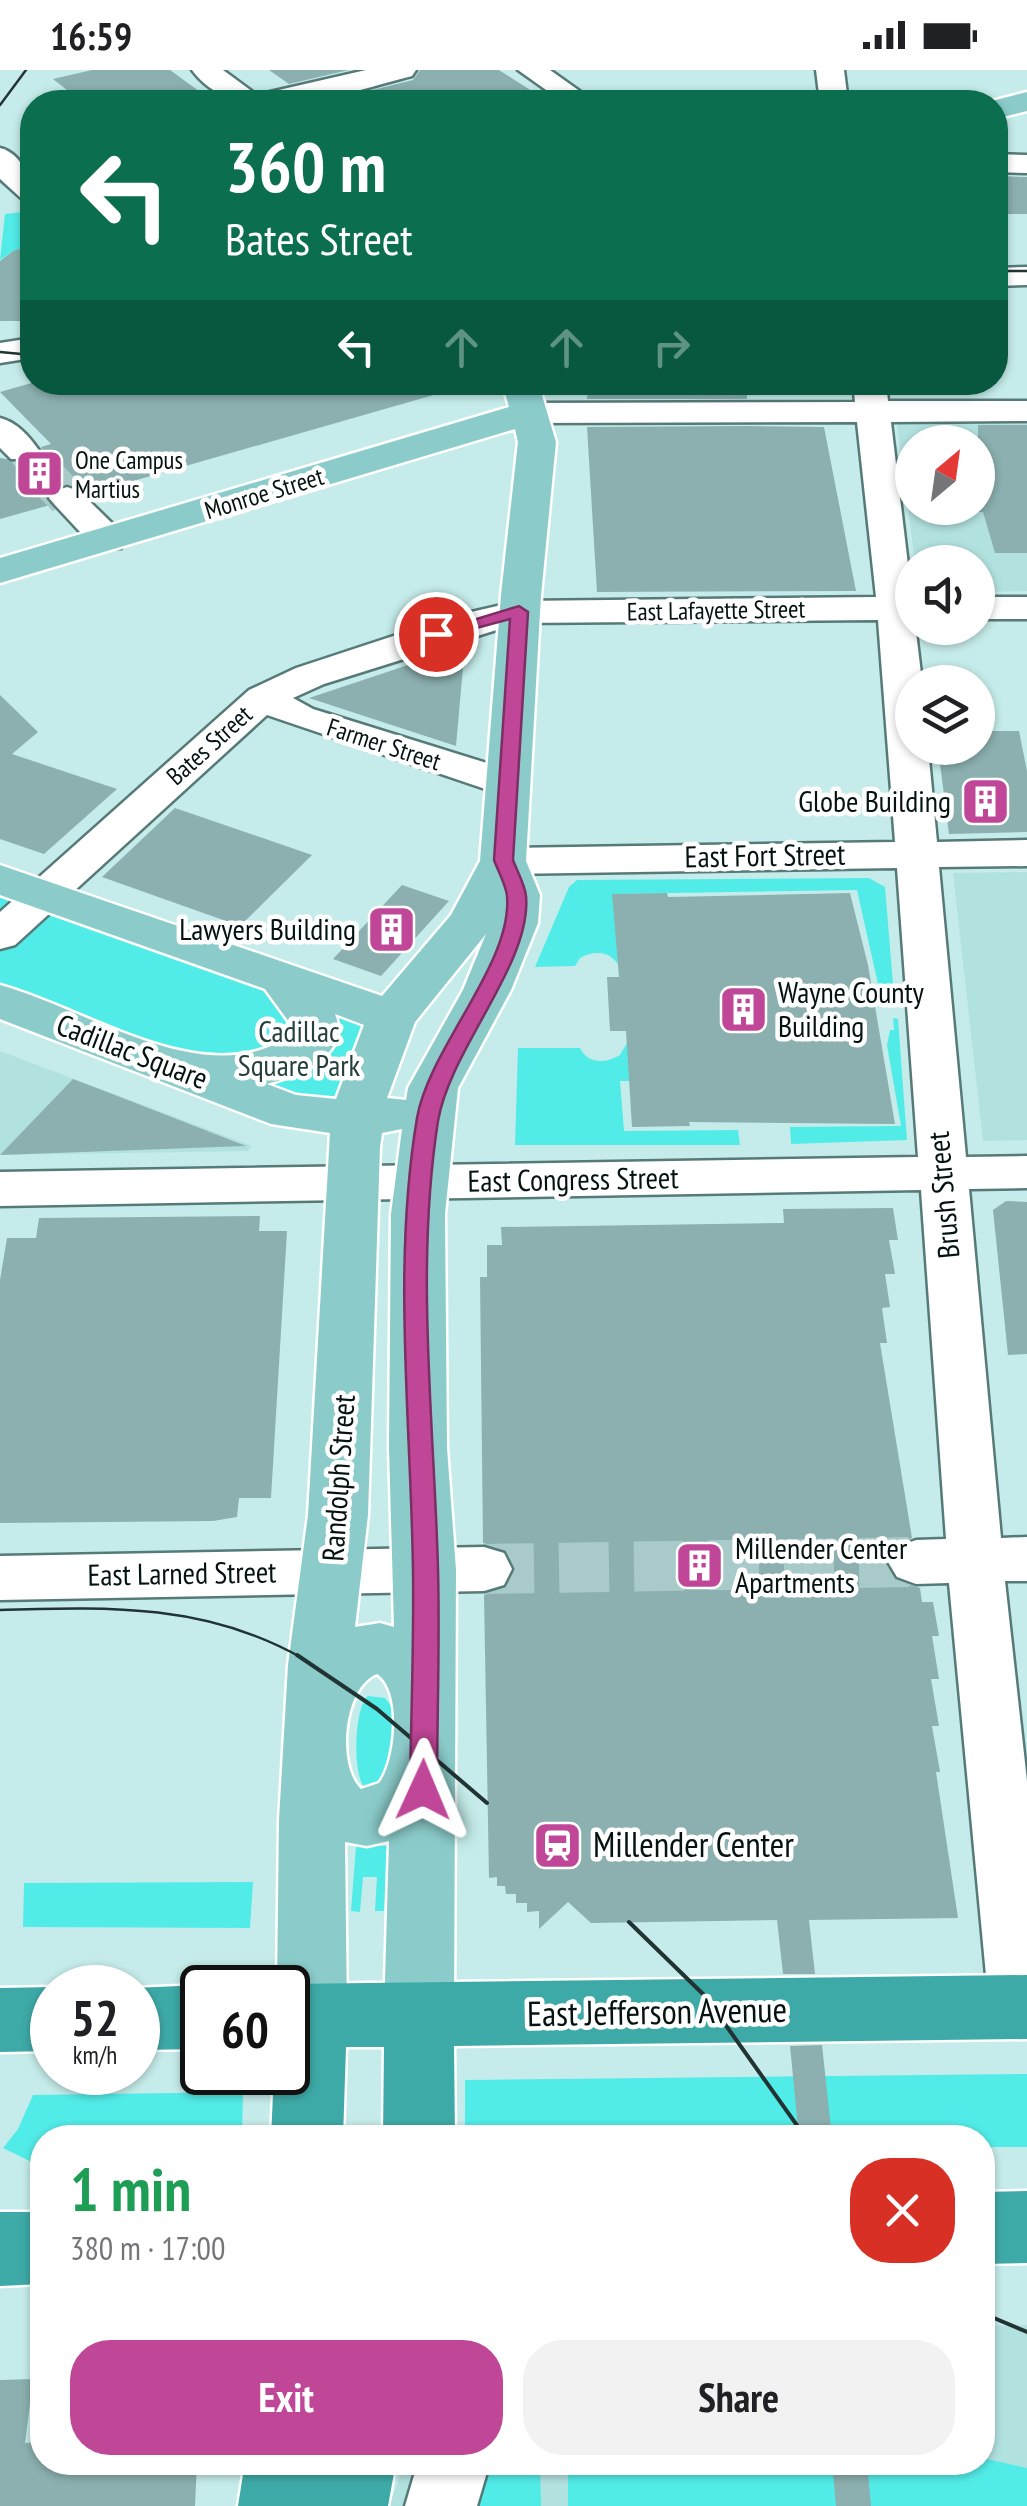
<!DOCTYPE html>
<html lang="en">
<head>
<meta charset="utf-8">
<style>
	:root { --surface:#fff; --page:#f2f2f2; --text:#202124; --muted:#757577; --accent:#c04698 }
	body { margin:0; font-family:"PT Sans Narrow",sans-serif; background:var(--page); color:var(--text); height:100vh; display:flex; flex-direction:column; font-size:38px; white-space:nowrap }
	* { box-sizing:border-box; margin:0 }
	p { font-size:32px; color:var(--muted) }
	.icon { flex:none; width:55px; height:55px; fill:none; stroke:currentColor; stroke-width:2; stroke-linecap:round; stroke-linejoin:round }
	.map { position:relative; flex:1; overflow:hidden }
	.sheet { position:absolute; left:30px; top:2055px; width:965px; height:350px; display:flex; flex-direction:column; background:var(--surface); border-radius:40px; box-shadow:0 2px 8px #0004 }
	.sheet>* { flex:none }
	.top-card { position:absolute; left:20px; top:20px; width:988px; height:305px; border-radius:40px; box-shadow:0 2px 8px #0004; background:#0b6e4f; color:#fff; overflow:hidden }
	.needle { width:65px; rotate:29deg }
	.tools { position:absolute; left:895px; top:355px; display:grid; gap:20px }
	.tools a { display:grid; place-items:center; width:100px; height:100px; border-radius:50%; background:var(--surface); box-shadow:0 2px 8px #0004; font-size:50px }
	.speed { position:absolute; left:30px; top:1895px; display:flex; gap:20px; font-size:50px; font-weight:700; text-align:center }
	.speed>* { display:grid; place-content:center; width:130px; height:130px; border-radius:50%; background:var(--surface); box-shadow:0 2px 8px #0004; line-height:1 }
	.speed small { font-size:25px; font-weight:400 }
	.speed .limit { border:5px solid #111; border-radius:15px; background:#fff; color:#111 }
	.pin { position:absolute; display:grid; place-items:center; width:85px; height:85px; color:#fff; margin:-42px; border:5px solid #fff; border-radius:50%; box-shadow:0 2px 10px #0007 }
	.me { position:absolute; width:110px; margin:-55px; rotate:1deg; stroke-linejoin:round; filter:drop-shadow(0 0 8px #0008) }
	.turn { display:flex; align-items:center; gap:35px; height:210px; padding:0 40px; font-size:45px }
	.turn .icon { width:130px; height:130px; stroke-width:2.5 }
	.turn b { display:block; font-size:70px; line-height:85px }
	.lanes { display:flex; align-items:center; height:95px; padding:0 40px; background:#0003; justify-content:center; gap:50px; direction:ltr }
	.lanes .off { opacity:.35 }
	.round { display:grid; place-items:center; flex:none; width:105px; height:105px; border-radius:40px; background:var(--page) }
	.headline { display:flex; align-items:center; justify-content:space-between; height:170px; padding:0 40px }
	h1 { font-size:60px; font-weight:800; line-height:75px; color:#1e9e55 }
	.button { display:flex; gap:20px; margin-top:auto; padding:20px 40px }
	.button a { flex:1; height:115px; border-radius:40px; background:var(--accent); color:#fff; font-size:40px; font-weight:800; line-height:115px; text-align:center }
	.button a+a { background:var(--page); color:var(--text) }
	.status { display:flex; justify-content:space-between; align-items:center; height:70px; padding:0 50px; background:var(--surface); direction:ltr }
	.status svg { height:28px; fill:currentColor }
	.map>svg:first-child { display:block }
	.built { fill:#b2e2e0; fill-rule:evenodd }
	.green { fill:#52ece8 }
	.building { fill:#8bb0af }
	.lines { fill:none; stroke-linecap:round; stroke-linejoin:round }
	.minor-tunnel-far2 { stroke:#a8cbca; stroke-width:31; stroke-dasharray:31 15; stroke-linecap:butt }
	.minor-tunnel-far1 { stroke:#a8cbca; stroke-width:39; stroke-dasharray:39 20; stroke-linecap:butt }
	.minor-tunnel { stroke:#a8cbca; stroke-width:50; stroke-dasharray:50 25; stroke-linecap:butt }
	.minor-casing { stroke:#567a78; stroke-width:5 }
	.major-casing { stroke:#fff; stroke-width:5 }
	.highway-casing { stroke:#fff; stroke-width:5 }
	.minor { fill:#fff; fill-rule:evenodd }
	.major { fill:#8bccca; fill-rule:evenodd }
	.highway { fill:#3eaaa7; fill-rule:evenodd }
	.tram-far1 { stroke:#233; stroke-width:2.5 }
	.tram { stroke:#233; stroke-width:4 }
	.route { fill:#c04698; stroke:#7d2e63; stroke-width:2.5 }
	.labels { text-anchor:middle; stroke-width:9; stroke-linejoin:round; paint-order:stroke }
	.far-poi-label { font-size:25px; fill:#051212; stroke:#fff; text-anchor:start }
	.far-street-label { font-size:25px; fill:#051212; stroke:#fff }
	.poi-label { font-size:30px; fill:#051212; stroke:#fff; text-anchor:end }
	.street-label { font-size:30px; fill:#051212; stroke:#fff }
	.park-label { font-size:30px; fill:#26403f; stroke:#fff }
	.near-poi-label { font-size:35px; fill:#051212; stroke:#fff; text-anchor:start }
	.near-street-label { font-size:35px; fill:#051212; stroke:#fff }
</style>
</head>
<body>
<div class="status"><b>16:59</b><svg viewBox="0 0 49 12"><path d="M0 12V9h3v3zM5 12V6h3v6zM10 12V3h3v9zM15 12V0h3v12zM26 1h20v11H26zM47 4h2v5h-2z"/></svg></div>
<div class="map">
<svg width="1027" height="2436" viewBox="0 0 1027 2436">
	<rect width="100%" height="100%" fill="#c5ecea"/>
	<g class="built">
		<path d="M 897,354 L 1027,354 L 1027,521 L 978,522 L 978,492 L 915,492 ZM 912,372 L 978,372 L 978,438 L 912,438 Z"/>
		<polygon points="1027,802 1027,1070 983,1071 953,803"/>
		<polygon points="0,981 252,1076 248,1081 0,1085"/>
		<polygon points="1027,2255 1027,2436 389,2436 405,2393 982,2392 983,2256"/>
	</g>
	<g class="green">
		<polygon points="23,142 32,151 32,178 13,181 0,190 5,144"/>
		<path d="M 869,808 L 885,817 L 893,914 L 878,914 L 857,820 L 613,824 L 619,896 C 611,881 594,880 580,888 L 575,896 L 535,897 L 569,817 L 577,810 Z"/>
		<polygon points="0,809 392,947 358,1049 0,931"/>
		<polygon points="893,948 898,949 907,1070 791,1074 790,1057 901,1056 887,975 890,960 894,960"/>
		<path d="M 627,973 L 634,1011 L 620,1011 L 624,1061 L 738,1060 L 740,1075 L 515,1075 L 518,978 L 580,978 C 588,994 605,994 620,985 Z"/>
		<path d="M 368,1626 L 385,1628 L 392,1637 L 392,1706 L 387,1716 L 365,1718 C 352,1706 354,1636 368,1626 Z"/>
		<polygon points="356,1776 387,1776 384,1841 375,1841 377,1807 363,1807 360,1842 351,1841"/>
		<polygon points="253,1812 250,1858 23,1857 24,1813"/>
		<polygon points="1027,2004 1027,2077 983,2077 982,2068 465,2067 465,2010"/>
		<polygon points="243,2022 242,2067 42,2068 42,2097 3,2078 18,2059 33,2025"/>
		<polygon points="983,2388 1027,2398 1027,2436 568,2436 568,2393 982,2392"/>
		<polygon points="478,2393 540,2393 541,2436 464,2436"/>
	</g>
	<g class="building">
		<polygon points="92,0 170,0 214,32 82,32 53,9"/>
		<polygon points="269,0 349,0 289,14"/>
		<polygon points="420,0 499,0 549,32 324,32 413,10"/>
		<polygon points="995,106 1027,107 1027,144 995,144"/>
		<polygon points="32,175 32,251 0,251 0,191 13,181"/>
		<polygon points="35,312 450,312 451,320 88,424 66,413 46,426 50,435 0,449 0,388 35,393 43,384 41,377 51,374 0,322"/>
		<polygon points="589,312 747,312 747,329 587,329"/>
		<polygon points="978,355 1027,355 1027,483 995,483 983,442 978,442"/>
		<polygon points="747,356 824,357 856,521 597,522 587,357"/>
		<polygon points="465,575 456,676 309,628 399,598"/>
		<polygon points="0,625 38,662 12,684 117,719 44,784 0,769"/>
		<polygon points="978,661 1019,661 1027,701 1027,762 949,764 938,678 978,678"/>
		<polygon points="175,738 312,785 240,856 102,807"/>
		<polygon points="402,815 449,831 381,906 333,889"/>
		<polygon points="667,823 668,827 850,823 868,895 895,1054 689,1052 690,1056 632,1057 626,961 610,961 607,907 619,907 612,824"/>
		<polygon points="73,1009 120,1027 246,1076 0,1085"/>
		<polygon points="1006,1131 1027,1132 1027,1284 1008,1285 993,1140"/>
		<polygon points="893,1138 898,1170 889,1170 895,1204 885,1204 890,1237 882,1238 887,1273 880,1273 912,1468 894,1475 885,1494 896,1511 920,1518 922,1532 933,1532 939,1566 932,1566 939,1609 931,1609 939,1656 932,1656 940,1702 936,1702 958,1848 809,1850 815,1904 783,1904 777,1850 591,1853 568,1832 539,1859 539,1841 527,1842 527,1833 516,1833 516,1824 506,1824 505,1816 497,1816 497,1807 489,1808 484,1525 507,1517 515,1497 505,1479 483,1473 480,1207 487,1207 487,1175 502,1175 501,1157 784,1153 783,1139"/>
		<polygon points="260,1146 259,1161 287,1161 271,1428 239,1428 237,1447 213,1451 0,1453 0,1210 7,1168 36,1168 39,1148"/>
		<polygon points="822,1975 832,2068 799,2068 790,1976"/>
		<polygon points="33,2309 25,2373 42,2372 42,2392 197,2392 195,2436 0,2436 0,2310"/>
		<polygon points="832,2392 867,2392 871,2436 836,2436"/>
	</g>
	<g class="lines">
		<polyline class="minor-tunnel-far2" points="23,382 46,406"/>
		<polyline class="minor-tunnel-far1" points="44,404 67,428"/>
		<polyline class="minor-tunnel" points="484,1499 916,1492"/>
		<defs>
			<g id="minor">
				<path d="M 192,0 L 223,0 L 257,25 L 366,0 L 416,0 L 412,6 C 347,22 240,65 192,0 Z"/>
				<polygon points="518,0 550,0 595,32 563,32"/>
				<polygon points="816,0 844,0 848,32 820,32"/>
				<path d="M 0,78 C 23,84 32,111 32,132 L 22,129 L 0,109 Z"/>
				<polygon points="995,84 1027,85 1027,103 995,102"/>
				<polygon points="1027,197 1027,215 995,216 995,198"/>
				<polygon points="32,268 32,288 0,293 0,273"/>
				<polygon points="853,312 886,312 888,331 1027,331 1027,351 891,352 922,612 912,612 912,678 928,678 937,772 1027,770 1027,796 939,797 966,1087 1027,1086 1027,1118 969,1119 1001,1468 1027,1467 1027,1511 1005,1511 1027,1711 1027,1964 1021,1966 999,1958 989,1937 949,1513 916,1514 897,1507 888,1492 897,1477 916,1470 946,1469 921,1120 0,1136 0,1102 918,1087 897,798 503,804 488,800 482,791 488,782 503,778 895,772 878,550 519,553 324,614 293,628 313,639 522,704 528,713 522,722 508,725 494,722 267,645 15,875 0,879 0,842 249,620 296,598 454,546 519,531 876,527 857,352 527,353 515,350 510,343 515,336 527,333 855,332"/>
				<path d="M 0,348 C 17,352 30,367 40,382 L 35,389 L 11,389 L 0,378 Z"/>
				<polygon points="67,417 79,421 121,462 126,470 121,478 95,478 55,435 49,428 55,421"/>
				<rect x="978" y="527" width="49" height="22"/>
				<polygon points="484,1477 504,1483 512,1499 504,1515 484,1521 0,1530 0,1486"/>
				<polygon points="418,2392 490,2392 477,2436 405,2436"/>
			</g>
			<g id="major">
				<polygon points="1027,22 1027,41 995,49 995,32 988,32"/>
				<path d="M 502,312 L 538,312 L 556,372 L 541,525 L 526,791 L 540,825 L 538,853 L 511,920 L 458,1018 L 445,1144 L 447,1378 L 456,1500 L 454,1945 L 444,1968 L 419,1977 L 394,1968 L 384,1945 L 389,1771 L 367,1776 L 345,1772 L 347,1946 L 337,1969 L 312,1978 L 288,1969 L 288,1918 L 277,1918 L 279,1750 L 288,1595 L 308,1445 L 330,1063 L 271,1054 L 0,949 L 0,915 C 85,938 198,1018 281,971 L 289,952 L 265,919 L 0,825 L 0,795 L 382,926 L 451,845 L 480,791 L 501,525 L 518,372 L 515,359 L 0,513 L 0,488 L 509,337 ZM 486,864 L 463,920 L 408,1018 L 406,1030 L 387,1028 L 415,952 ZM 335,944 L 364,955 L 336,1029 L 296,1025 L 267,1014 C 296,1006 352,986 335,944 ZM 402,1059 L 391,1144 L 389,1378 L 394,1557 L 380,1553 L 355,1557 L 368,1445 L 380,1077 L 382,1063 ZM 377,1604 C 403,1620 396,1692 379,1713 L 361,1719 C 336,1696 343,1617 377,1604 Z"/>
			</g>
			<g id="highway">
				<polygon points="1027,1905 1027,1969 454,1976 455,2068 383,2068 384,1977 346,1977 343,2068 271,2068 274,2002 288,2002 288,1918 279,1918 288,1914"/>
				<polygon points="202,1915 209,1918 202,1918 202,1979 138,1980 138,1918 134,1918"/>
				<polygon points="0,1918 52,1917 54,1918 52,1981 0,1982"/>
				<polygon points="1027,2121 1027,2193 982,2194 982,2122"/>
				<polygon points="0,2142 42,2142 42,2214 0,2216"/>
				<polygon points="245,2392 396,2392 388,2436 238,2436"/>
			</g>
		</defs>
		<use href="#minor" class="minor-casing"/>
		<use href="#major" class="major-casing"/>
		<use href="#highway" class="highway-casing"/>
		<use href="#minor" class="minor"/>
		<use href="#major" class="major"/>
		<use href="#highway" class="highway"/>
		<g class="tram-far1">
			<polyline points="0,35 26,0"/>
			<polyline points="995,201 1027,201"/>
			<polyline points="0,282 32,285"/>
			<path d="M 0,1540 C 107,1537 205,1533 302,1588"/>
		</g>
		<g class="tram">
			<polyline points="297,1585 377,1639 487,1733"/>
			<polyline points="629,1852 705,1926 806,2068"/>
			<polyline points="982,2243 1027,2262"/>
		</g>
	</g>
	<path class="route" d="M 519,536 L 528,542 L 513,790 C 517,801 525,815 526,826 C 532,893 450,979 438,1051 C 415,1198 434,1351 438,1499 C 440,1573 437,1647 437,1720 L 433,1728 L 414,1728 L 410,1720 C 411,1647 414,1574 413,1501 C 411,1351 392,1197 417,1048 C 429,978 513,893 507,826 C 506,815 498,801 494,790 L 510,549 L 436,569 L 427,564 Z"/>
	<defs>
		<symbol id="building-square" viewBox="-11 -11 22 22"><rect x="-9" y="-9" width="18" height="18" rx="4" fill="#c04698" stroke="#fff"/><path d="M-4-6H4V6H1V3H-1V6H-4ZM-2.5-4.3h1.7v1.8h-1.7ZM.8-4.3h1.7v1.8H.8ZM-2.5-1h1.7V.8h-1.7ZM.8-1h1.7V.8H.8Z" fill="#fff"/></symbol>
		<symbol id="station-square" viewBox="-11 -11 22 22"><rect x="-9" y="-9" width="18" height="18" rx="4" fill="#c04698" stroke="#fff"/><path d="M-3-6H3Q5-6 5-4V2Q5 4 3 4L4.5 6H3L1.5 4h-3L-3 6H-4.5L-3 4Q-5 4-5 2V-4Q-5-6-3-6ZM-3.5-4v3h7v-3ZM-3.5 1v1.5H-2V1ZM2 1v1.5H3.5V1Z" fill="#fff"/></symbol>
	</defs>
	<g fill-rule="evenodd">
		<use href="#building-square" x="12" y="376" width="55" height="55"/>
		<use href="#building-square" x="958" y="704" width="55" height="55"/>
		<use href="#building-square" x="364" y="832" width="55" height="55"/>
		<use href="#building-square" x="716" y="912" width="55" height="55"/>
		<use href="#building-square" x="672" y="1468" width="55" height="55"/>
		<use href="#station-square" x="530" y="1748" width="55" height="55"/>
	</g>
	<g class="labels">
		<g class="far-poi-label">
			<text x="75" y="399">One Campus<tspan x="75" dy="29">Martius</tspan></text>
		</g>
		<g class="far-street-label">
			<text transform="translate(264 423) rotate(-17)" y="9">Monroe Street</text>
			<text transform="translate(716 540) rotate(-1)" y="9">East Lafayette Street</text>
			<text transform="translate(384 674) rotate(18)" y="9">Farmer Street</text>
			<text transform="translate(209 675) rotate(-42)" y="9">Bates Street</text>
		</g>
		<g class="poi-label">
			<text x="951" y="742">Globe Building</text>
			<text x="356" y="870">Lawyers Building</text>
			<text x="778" y="933" text-anchor="start">Wayne County<tspan x="778" dy="34">Building</tspan></text>
			<text x="735" y="1489" text-anchor="start">Millender Center<tspan x="735" dy="34">Apartments</tspan></text>
		</g>
		<g class="street-label">
			<text transform="translate(765 786) rotate(-1)" y="10">East Fort Street</text>
			<text transform="translate(132 982) rotate(21)" y="10">Cadillac Square</text>
			<text transform="translate(573 1110) rotate(-1)" y="10">East Congress Street</text>
			<text transform="translate(944 1125) rotate(-95)" y="10">Brush Street</text>
			<text transform="translate(339 1408) rotate(-86)" y="10">Randolph Street</text>
			<text transform="translate(182 1504) rotate(-1)" y="10">East Larned Street</text>
		</g>
		<g class="park-label">
			<text x="299" y="972">Cadillac<tspan x="299" dy="34">Square Park</tspan></text>
		</g>
		<g class="near-poi-label">
			<text x="593" y="1787">Millender Center</text>
		</g>
		<g class="near-street-label">
			<text transform="translate(657 1942) rotate(-1)" y="12">East Jefferson Avenue</text>
		</g>
	</g>
</svg>
<div class="tools">
<a><svg class="needle" viewBox="-14 -14 28 28"><path d="M0-13l5 13h-10z" fill="#e53935"/><path d="M0 13l5-13h-10z" fill="#757577"/></svg></a>
<a><svg class="icon" aria-label="sound" viewBox="0 0 24 24"><path d="M4 9h4l5-4v14l-5-4H4zM17 9q2 3 0 6"/></svg></a>
<a><svg class="icon" aria-label="layers" viewBox="0 0 24 24"><path d="M12 4l9 5-9 5-9-5zM3 14l9 5 9-5"/></svg></a>
</div>
<div class="speed"><div>52<small>km/h</small></div><div class="limit">60</div></div>
<div class="pin" style="left:436px;top:564px;background:#d93025"><svg class="icon" aria-label="arrive" viewBox="0 0 24 24"><path d="M6 21V4h12l-3 4 3 4H6"/></svg></div>
<svg class="me" style="left:423px;top:1720px" viewBox="-20 -20 40 40"><path d="M0-17L14 15 0 8-14 15z" fill="#c04698" stroke="#fff" stroke-width="4"/></svg>
<div class="top-card">
<div class="turn"><svg class="icon" aria-label="left" viewBox="0 0 24 24"><path d="M17 20v-9H6M10 6l-5 5 5 5"/></svg><div><b>360 m</b>Bates Street</div></div>
<div class="lanes"><svg class="icon" aria-label="left" viewBox="0 0 24 24"><path d="M17 20v-9H6M10 6l-5 5 5 5"/></svg><svg class="icon off" aria-label="ahead" viewBox="0 0 24 24"><path d="M12 20V5M6 11l6-6 6 6"/></svg><svg class="icon off" aria-label="ahead" viewBox="0 0 24 24"><path d="M12 20V5M6 11l6-6 6 6"/></svg><svg class="icon off" aria-label="right" viewBox="0 0 24 24"><path d="M7 20v-9h11M14 6l5 5-5 5"/></svg></div>
</div>
<section class="sheet">
<div class="headline"><div><h1>1 min</h1><p>380 m · 17:00</p></div><a class="round" style="background:#d93025;color:#fff"><svg class="icon" aria-label="close" viewBox="0 0 24 24"><path d="M6 6l12 12M18 6L6 18"/></svg></a></div>
<div class="button"><a>Exit</a><a>Share</a></div>
</section>
</div>
</body>
</html>
